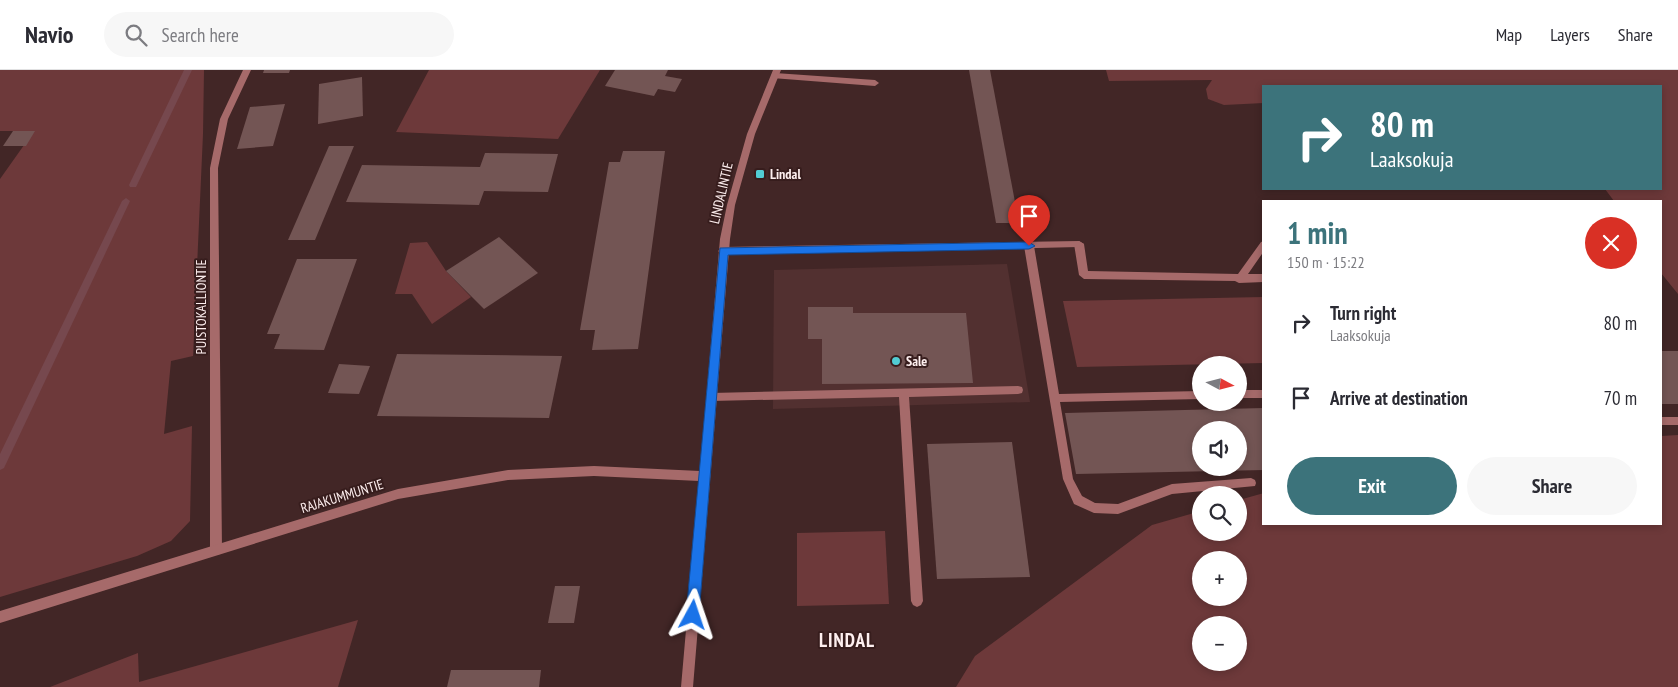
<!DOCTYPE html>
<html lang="en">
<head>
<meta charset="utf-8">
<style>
	:root { --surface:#fff; --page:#f7f7f7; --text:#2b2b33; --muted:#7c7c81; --line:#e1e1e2; --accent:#3c737b }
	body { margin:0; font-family:"PT Sans Narrow",sans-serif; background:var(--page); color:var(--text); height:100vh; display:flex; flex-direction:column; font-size:19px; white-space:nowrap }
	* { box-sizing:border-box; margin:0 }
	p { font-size:16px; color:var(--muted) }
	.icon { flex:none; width:28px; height:28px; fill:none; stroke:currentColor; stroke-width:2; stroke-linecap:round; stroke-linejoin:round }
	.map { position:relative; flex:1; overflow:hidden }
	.details { position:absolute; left:1262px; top:130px; width:400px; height:325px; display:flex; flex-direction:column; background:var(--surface); border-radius:0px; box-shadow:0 2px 8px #0003 }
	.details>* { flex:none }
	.banner { position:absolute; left:1262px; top:15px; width:400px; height:105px; border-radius:0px; box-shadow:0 2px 8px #0003; background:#3c737b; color:#fff; overflow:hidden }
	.needle { width:32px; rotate:97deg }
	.buttons { position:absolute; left:1192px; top:286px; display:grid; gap:10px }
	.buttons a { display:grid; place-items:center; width:55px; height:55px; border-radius:50%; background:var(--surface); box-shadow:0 2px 8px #0003; font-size:25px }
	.pin { position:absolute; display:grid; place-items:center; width:42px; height:42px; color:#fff; margin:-51px -21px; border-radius:50% 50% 50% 0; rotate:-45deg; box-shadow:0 0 5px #0007 }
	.pin .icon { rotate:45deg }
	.me { position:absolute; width:55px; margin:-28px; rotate:5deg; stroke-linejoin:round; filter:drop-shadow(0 0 4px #0008) }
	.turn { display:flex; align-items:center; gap:18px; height:105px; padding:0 25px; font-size:22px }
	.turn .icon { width:65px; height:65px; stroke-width:2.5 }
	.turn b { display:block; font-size:35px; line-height:42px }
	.round { display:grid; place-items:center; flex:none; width:52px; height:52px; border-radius:26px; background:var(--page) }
	.head { display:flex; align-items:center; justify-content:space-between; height:85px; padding:0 25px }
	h1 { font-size:30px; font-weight:800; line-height:38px; color:var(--accent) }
	.cta { display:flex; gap:10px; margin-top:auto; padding:10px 25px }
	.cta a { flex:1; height:58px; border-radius:30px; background:var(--accent); color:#fff; font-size:20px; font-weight:800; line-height:58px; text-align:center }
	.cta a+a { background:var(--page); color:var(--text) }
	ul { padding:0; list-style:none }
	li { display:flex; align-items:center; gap:15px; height:75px; padding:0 25px }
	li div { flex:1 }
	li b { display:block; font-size:19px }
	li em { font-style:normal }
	header { display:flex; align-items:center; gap:30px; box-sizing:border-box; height:70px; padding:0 25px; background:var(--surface); border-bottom:1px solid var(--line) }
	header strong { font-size:24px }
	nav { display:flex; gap:28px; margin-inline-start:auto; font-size:18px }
	.search { width:350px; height:45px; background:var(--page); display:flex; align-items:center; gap:12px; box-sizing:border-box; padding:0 18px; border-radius:28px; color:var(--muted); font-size:19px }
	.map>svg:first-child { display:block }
	.built { fill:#523030 }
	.green { fill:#6d393a; fill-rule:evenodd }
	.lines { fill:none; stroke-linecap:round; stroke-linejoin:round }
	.stream { fill:#76484e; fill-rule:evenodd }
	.building { fill:#735554; fill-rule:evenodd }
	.service { fill:#a66a6a; fill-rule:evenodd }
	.minor { fill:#a66a6a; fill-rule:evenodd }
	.tertiary { fill:#a66a6a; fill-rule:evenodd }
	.route { fill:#1a73e8; stroke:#114b97 }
	.poi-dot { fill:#51ccd3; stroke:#371d1d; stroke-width:2 }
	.labels { text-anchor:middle; stroke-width:4; stroke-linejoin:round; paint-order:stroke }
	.poi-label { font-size:14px; font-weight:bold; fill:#feefef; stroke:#371d1d; text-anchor:start }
	.street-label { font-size:14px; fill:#feefef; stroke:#371d1d }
	.district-label { font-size:19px; font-weight:bold; letter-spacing:1px; fill:#feefef; stroke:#371d1d }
</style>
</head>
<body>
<header>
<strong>Navio</strong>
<div class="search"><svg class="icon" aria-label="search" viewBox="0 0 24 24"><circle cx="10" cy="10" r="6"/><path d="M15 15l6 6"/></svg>Search here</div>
<nav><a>Map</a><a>Layers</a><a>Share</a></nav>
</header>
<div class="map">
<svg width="1678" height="617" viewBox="0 0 1678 617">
	<rect width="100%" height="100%" fill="#422626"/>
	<polygon class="built" points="1007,194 1030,332 773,339 774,200"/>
	<g class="green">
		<polygon points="0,0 204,0 203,64 193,286 171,291 164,364 192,356 190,451 171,471 137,486 0,527 0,109 34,61 0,61"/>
		<polygon points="429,0 600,0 558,69 396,62"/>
		<polygon points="1106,0 1678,0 1678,224 1661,203 1661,131 1614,131 1605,119 1661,119 1661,16 1264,16 1264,33 1224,35 1208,29 1206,19 1212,10 1109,11"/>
		<polygon points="427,172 446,201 471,227 432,254 412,224 395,224 410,173"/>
		<polygon points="1264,227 1264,293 1077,297 1063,231"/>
		<path d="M 1678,365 L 1678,617 L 956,617 L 975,586 L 1152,455 L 1201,441 L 1201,462 L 1239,462 L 1239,430 L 1264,423 L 1264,454 L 1661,454 L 1661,366 ZM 1201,490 L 1239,490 L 1239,528 L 1201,528 ZM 1201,555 L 1239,555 L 1239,592 L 1201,592 Z"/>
		<polygon points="885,461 889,534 797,536 797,463"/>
		<polygon points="358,550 338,617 50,617 138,583 139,612"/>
	</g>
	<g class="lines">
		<g class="stream">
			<polygon points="184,0 192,0 137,115 136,117 130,117 129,115"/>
			<polygon points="126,128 130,131 4,398 0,400 0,384 122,131"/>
		</g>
	</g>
	<g class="building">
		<polygon points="264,0 290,0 289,3 263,3"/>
		<polygon points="615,0 668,0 665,6 682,9 675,22 658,19 654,26 605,16"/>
		<polygon points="969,0 990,0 1019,153 996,153"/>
		<polygon points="362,7 363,46 318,54 319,14"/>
		<polygon points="285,34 273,76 237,79 250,37"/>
		<polygon points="13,61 35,61 26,76 3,76"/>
		<polygon points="329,76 354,76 315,170 288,170"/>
		<polygon points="623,81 665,81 638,279 592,280 595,260 580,260 609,92 620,92"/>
		<polygon points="485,83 558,84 548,122 484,121 479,135 346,132 362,95 480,97"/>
		<polygon points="499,167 538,203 484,239 446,201"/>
		<polygon points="297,189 357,189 324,280 274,279 280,264 267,264"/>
		<polygon points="808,237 853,237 853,243 966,243 973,313 822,314 822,269 808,269"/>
		<rect x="1661" y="281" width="17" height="53"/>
		<polygon points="397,284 562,286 549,348 377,346"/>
		<polygon points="339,294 370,296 359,324 328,323"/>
		<path d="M 1264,338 L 1264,400 L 1076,404 L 1065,343 ZM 1201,360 L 1239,360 L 1239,398 L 1201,398 Z"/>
		<polygon points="1012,372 1030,507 937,509 927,374"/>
		<polygon points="555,516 580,516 574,553 548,553"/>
		<polygon points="451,600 541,600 539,617 447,617"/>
	</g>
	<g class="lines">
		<g class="service">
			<polygon points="775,3 875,10 879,13 875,16 772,8 771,6"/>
			<polygon points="1079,171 1084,174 1088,201 1238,204 1261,172 1264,171 1264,181 1248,204 1264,204 1264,212 1239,213 1235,211 1084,209 1079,205 1074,174"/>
			<polygon points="1029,172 1034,176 1059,324 1201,321 1201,329 1060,332 1073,409 1082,426 1095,433 1118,434 1172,414 1251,408 1255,410 1256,413 1255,416 1172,424 1118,444 1094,443 1074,434 1063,409 1024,176"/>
			<polygon points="1018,316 1022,317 1023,320 1022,323 1018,324 909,327 923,531 921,535 917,537 913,535 911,531 899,327 711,331 707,330 706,327 707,324 711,323"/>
			<rect x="1239" y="320" width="25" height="8"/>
			<rect x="1661" y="347" width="17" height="8"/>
		</g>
		<g class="minor">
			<polygon points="243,0 251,0 228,49 218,98 222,480 220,484 216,485 212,484 210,480 210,98 220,49"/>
			<polygon points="1079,171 1084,174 1079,177 723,185 718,181 723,177"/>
		</g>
		<polygon class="tertiary" points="773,0 781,0 755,64 735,135 730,169 693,617 681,617 699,411 594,406 508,410 398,429 0,553 0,541 398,419 508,400 594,396 700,401 720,169 727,135 747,64"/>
	</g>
	<polygon class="route" points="1029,172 1035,176 1029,179 728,185 699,545 698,550 693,552 688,550 686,545 720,178"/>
	<g class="poi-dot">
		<rect x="755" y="99" width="10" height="10" rx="2.5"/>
		<circle cx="896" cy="291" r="5"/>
	</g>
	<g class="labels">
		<g class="poi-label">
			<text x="770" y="109">Lindal</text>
			<text x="906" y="296">Sale</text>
		</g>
		<g class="street-label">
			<text transform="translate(721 123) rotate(-77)" y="5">LINDALINTIE</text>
			<text transform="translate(201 237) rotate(-90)" y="5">PUISTOKALLIONTIE</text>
			<text transform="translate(342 426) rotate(-17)" y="5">RAJAKUMMUNTIE</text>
		</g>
		<g class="district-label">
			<text x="847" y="577">LINDAL</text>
		</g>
	</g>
</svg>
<div class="buttons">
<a><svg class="needle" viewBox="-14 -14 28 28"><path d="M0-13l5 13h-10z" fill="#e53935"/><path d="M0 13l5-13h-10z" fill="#7c7c81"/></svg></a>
<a><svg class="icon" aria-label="sound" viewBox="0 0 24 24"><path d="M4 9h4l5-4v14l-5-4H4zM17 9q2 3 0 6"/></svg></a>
<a><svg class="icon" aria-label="search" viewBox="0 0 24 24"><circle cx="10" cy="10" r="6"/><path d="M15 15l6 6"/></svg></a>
<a>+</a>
<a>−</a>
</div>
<div class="pin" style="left:1029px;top:176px;background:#d93025"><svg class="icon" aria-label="arrive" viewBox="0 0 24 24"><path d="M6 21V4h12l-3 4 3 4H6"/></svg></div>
<svg class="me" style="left:693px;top:545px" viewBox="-20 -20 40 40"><path d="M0-17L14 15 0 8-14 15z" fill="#1a73e8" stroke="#fff" stroke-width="4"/></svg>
<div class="banner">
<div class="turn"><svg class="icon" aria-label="right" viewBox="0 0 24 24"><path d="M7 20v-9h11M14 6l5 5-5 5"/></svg><div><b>80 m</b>Laaksokuja</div></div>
</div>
<section class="details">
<div class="head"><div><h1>1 min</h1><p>150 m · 15:22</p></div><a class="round" style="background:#d93025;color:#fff"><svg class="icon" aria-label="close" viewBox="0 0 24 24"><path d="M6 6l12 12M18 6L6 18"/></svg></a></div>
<ul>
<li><svg class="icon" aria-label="right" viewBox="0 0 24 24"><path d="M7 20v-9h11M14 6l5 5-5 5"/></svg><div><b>Turn right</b><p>Laaksokuja</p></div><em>80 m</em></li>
<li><svg class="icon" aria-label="arrive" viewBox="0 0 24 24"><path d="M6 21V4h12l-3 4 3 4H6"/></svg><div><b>Arrive at destination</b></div><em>70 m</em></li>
</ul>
<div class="cta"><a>Exit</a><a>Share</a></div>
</section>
</div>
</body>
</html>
